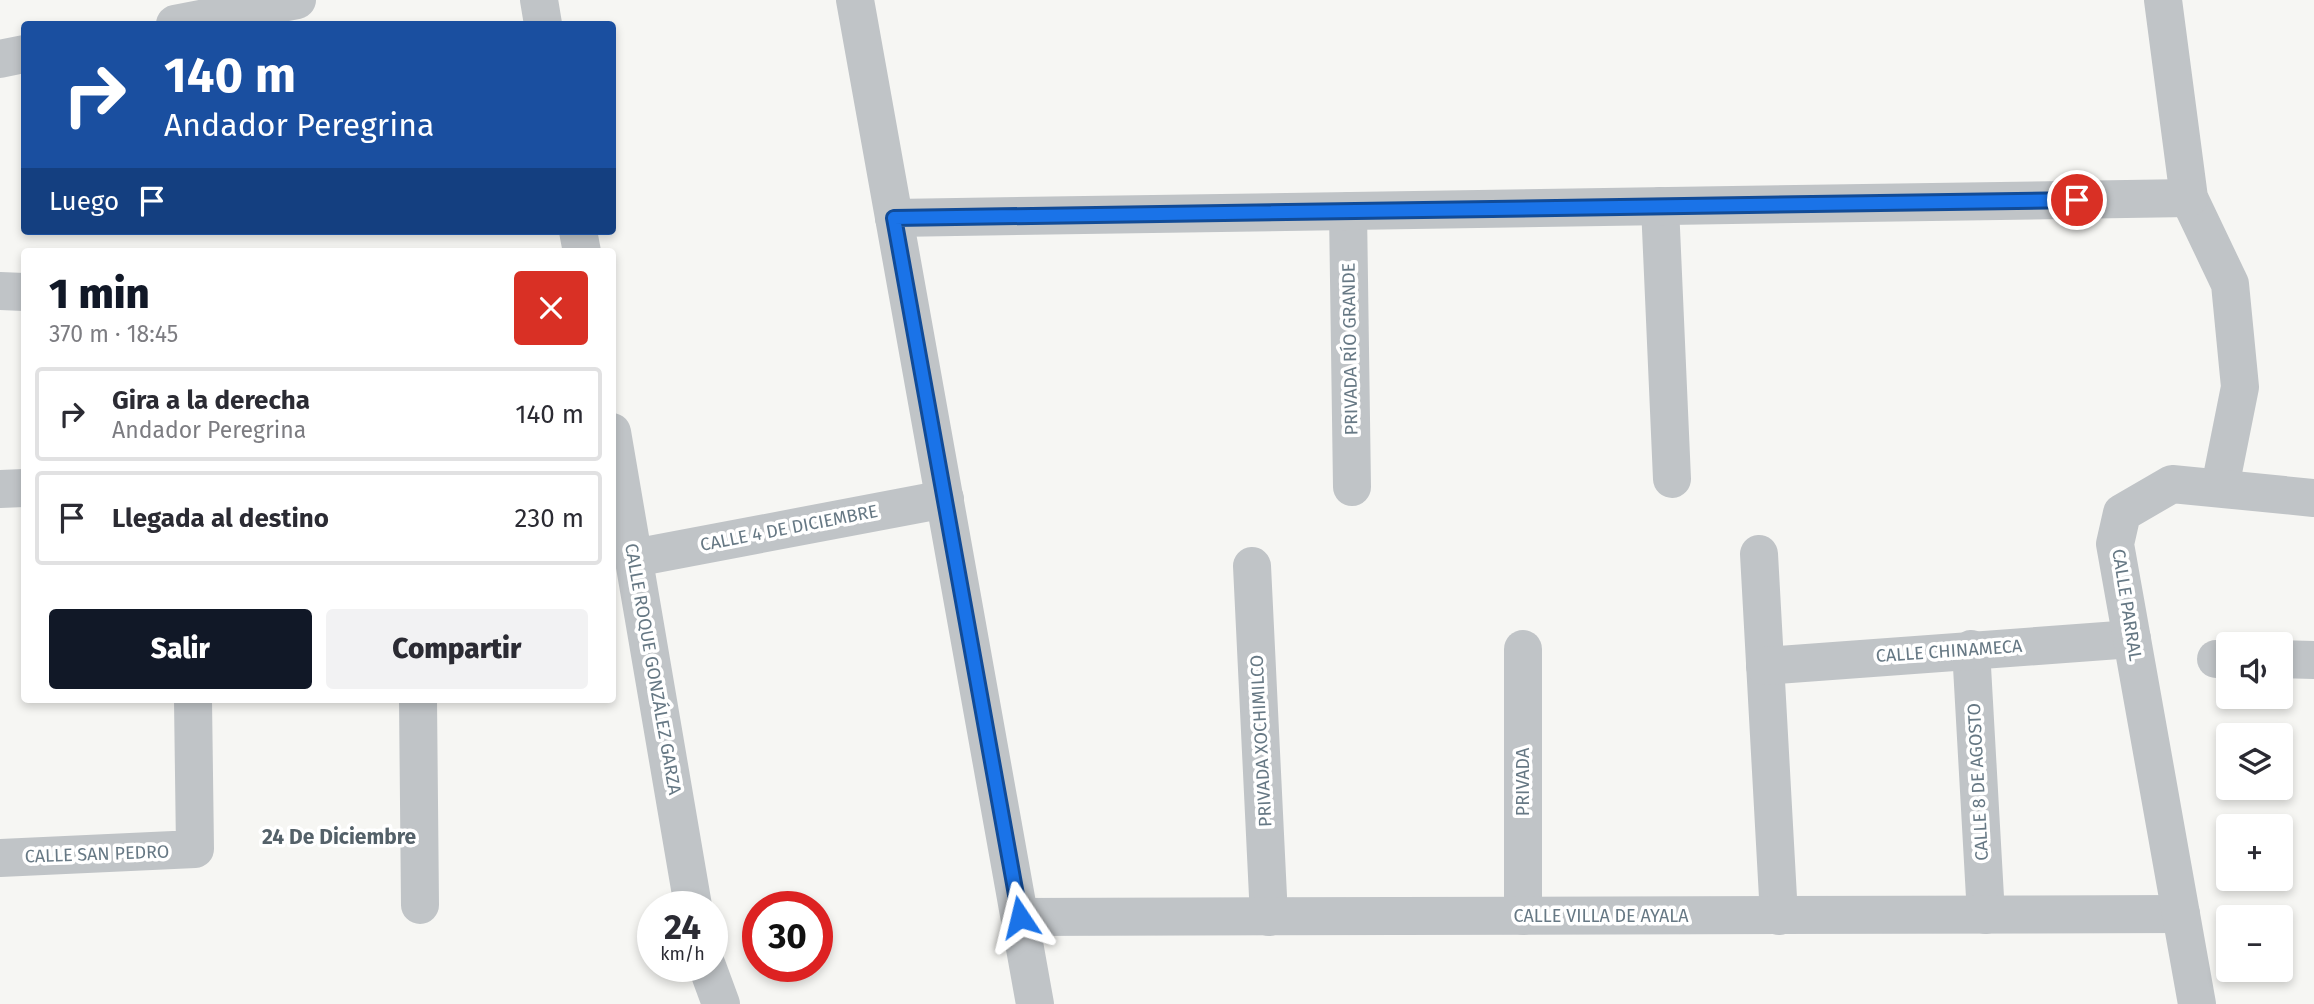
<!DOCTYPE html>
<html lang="es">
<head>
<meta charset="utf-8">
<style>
	:root { --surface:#fff; --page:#f2f2f3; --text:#2b2b33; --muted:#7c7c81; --line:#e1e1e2; --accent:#111827 }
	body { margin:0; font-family:"Fira Sans",sans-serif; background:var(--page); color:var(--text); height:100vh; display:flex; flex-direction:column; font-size:26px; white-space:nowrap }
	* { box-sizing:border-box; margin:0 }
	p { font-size:23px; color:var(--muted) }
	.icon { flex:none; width:38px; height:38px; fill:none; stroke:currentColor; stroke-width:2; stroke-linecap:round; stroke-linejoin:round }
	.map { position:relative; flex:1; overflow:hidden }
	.drawer { position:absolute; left:21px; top:248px; width:595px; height:455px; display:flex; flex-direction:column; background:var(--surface); border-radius:7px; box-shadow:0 4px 10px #0003 }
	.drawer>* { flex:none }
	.top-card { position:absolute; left:21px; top:21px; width:595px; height:214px; border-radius:7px; box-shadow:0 4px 10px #0003; background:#1a4fa0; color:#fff; overflow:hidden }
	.buttons { position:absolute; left:2216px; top:632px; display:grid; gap:14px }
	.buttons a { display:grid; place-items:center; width:77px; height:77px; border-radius:7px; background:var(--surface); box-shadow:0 4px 10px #0003; font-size:35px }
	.speed { position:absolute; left:637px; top:891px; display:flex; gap:14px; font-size:35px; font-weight:700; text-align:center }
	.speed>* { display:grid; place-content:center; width:91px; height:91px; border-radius:50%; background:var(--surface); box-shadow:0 4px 10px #0003; line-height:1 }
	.speed small { font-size:18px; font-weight:400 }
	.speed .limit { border:10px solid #d22; background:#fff; color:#111 }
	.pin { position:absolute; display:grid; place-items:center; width:60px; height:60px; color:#fff; margin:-30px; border:4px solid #fff; border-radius:50%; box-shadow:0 2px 7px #0007 }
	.me { position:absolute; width:77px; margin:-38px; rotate:350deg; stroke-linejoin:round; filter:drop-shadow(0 0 5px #0008) }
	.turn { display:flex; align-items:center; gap:24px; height:147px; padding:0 28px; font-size:32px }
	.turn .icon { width:91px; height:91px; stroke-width:2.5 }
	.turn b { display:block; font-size:49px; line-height:60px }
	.then { display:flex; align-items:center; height:66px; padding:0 28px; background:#0003; gap:14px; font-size:26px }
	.round { display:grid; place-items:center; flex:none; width:74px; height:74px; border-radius:7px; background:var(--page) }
	.head { display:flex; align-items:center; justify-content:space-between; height:119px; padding:0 28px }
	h1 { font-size:42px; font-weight:800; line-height:52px; color:var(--accent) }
	.primary-button { display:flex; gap:14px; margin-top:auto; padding:14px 28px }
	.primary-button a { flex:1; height:80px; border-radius:7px; background:var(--accent); color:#fff; font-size:28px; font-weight:800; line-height:80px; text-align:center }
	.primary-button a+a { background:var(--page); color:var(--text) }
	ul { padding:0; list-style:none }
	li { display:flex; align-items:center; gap:21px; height:94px; margin:0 14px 10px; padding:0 14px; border:4px solid var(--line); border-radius:7px }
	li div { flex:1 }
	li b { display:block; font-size:26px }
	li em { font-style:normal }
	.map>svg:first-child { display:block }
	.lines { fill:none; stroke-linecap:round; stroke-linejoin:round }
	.minor { stroke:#c0c4c7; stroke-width:38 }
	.route-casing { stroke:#114b97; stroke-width:18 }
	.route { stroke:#1a73e8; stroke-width:12 }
	.labels { text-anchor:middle; stroke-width:7; stroke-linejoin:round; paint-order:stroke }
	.street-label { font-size:18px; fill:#667884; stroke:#fff }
	.quarter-label { font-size:21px; font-weight:bold; fill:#546169; stroke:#fff }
</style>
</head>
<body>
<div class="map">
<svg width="2314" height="1004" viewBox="0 0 2314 1004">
	<rect width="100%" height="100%" fill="#f6f6f3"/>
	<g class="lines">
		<g class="minor">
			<polyline points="539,0 543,24"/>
			<polyline points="855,0 1035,1004"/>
			<polyline points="2163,0 2189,198 2230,284 2240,387 2220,487"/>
			<polyline points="175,24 297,0"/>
			<polyline points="0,59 24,54"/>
			<polyline points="1660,206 1672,479"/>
			<polyline points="1348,211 1352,487"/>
			<polyline points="894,218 2189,198"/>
			<polyline points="578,231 582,252"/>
			<polyline points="0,291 24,292"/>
			<polyline points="612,432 693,906"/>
			<polyline points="0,489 24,488"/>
			<polyline points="1759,554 1779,916"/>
			<polyline points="634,558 945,499"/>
			<polyline points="1252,566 1269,917"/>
			<polyline points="1523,649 1523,916"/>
			<polyline points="1971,649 1986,915"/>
			<polyline points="2216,659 2228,659"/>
			<polyline points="2280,659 2314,660"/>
			<polyline points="1765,666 2132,639"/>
			<polyline points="418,700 420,905"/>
			<polyline points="0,858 195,849 193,700"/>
			<polyline points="1020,917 2181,914"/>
			<polyline points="707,966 721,1004"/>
			<polyline points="2197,1004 2115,544 2122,513 2172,484 2314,498"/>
		</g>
	</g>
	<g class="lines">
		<defs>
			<polyline id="route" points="1020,917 894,218 2077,200"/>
		</defs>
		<use href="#route" class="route-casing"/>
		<use href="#route" class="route"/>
	</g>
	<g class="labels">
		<g class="street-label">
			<text transform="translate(1350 349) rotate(-91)" y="6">PRIVADA RÍO GRANDE</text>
			<text transform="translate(789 528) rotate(-11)" y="6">CALLE 4 DE DICIEMBRE</text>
			<text transform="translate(2127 605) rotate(81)" y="6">CALLE PARRAL</text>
			<text transform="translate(1949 651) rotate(-4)" y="6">CALLE CHINAMECA</text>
			<text transform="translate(653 669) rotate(80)" y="6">CALLE ROQUE GONZÁLEZ GARZA</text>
			<text transform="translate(1261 741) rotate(-93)" y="6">PRIVADA XOCHIMILCO</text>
			<text transform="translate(1523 782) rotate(-90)" y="6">PRIVADA</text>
			<text transform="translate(1978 782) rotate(-93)" y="6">CALLE 8 DE AGOSTO</text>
			<text transform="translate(97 854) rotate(-2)" y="6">CALLE SAN PEDRO</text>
			<text x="1601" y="922">CALLE VILLA DE AYALA</text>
		</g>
		<g class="quarter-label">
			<text x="339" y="844">24 De Diciembre</text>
		</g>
	</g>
</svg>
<div class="buttons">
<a><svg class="icon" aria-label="sound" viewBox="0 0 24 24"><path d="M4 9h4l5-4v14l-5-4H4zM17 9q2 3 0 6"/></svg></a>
<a><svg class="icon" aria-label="layers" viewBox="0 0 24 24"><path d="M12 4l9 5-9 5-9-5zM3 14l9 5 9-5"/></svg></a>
<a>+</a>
<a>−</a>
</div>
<div class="speed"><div>24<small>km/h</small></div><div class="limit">30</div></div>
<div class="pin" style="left:2077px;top:200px;background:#d93025"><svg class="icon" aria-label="arrive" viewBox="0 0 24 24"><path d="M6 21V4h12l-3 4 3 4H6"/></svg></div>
<svg class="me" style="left:1020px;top:917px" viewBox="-20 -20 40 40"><path d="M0-17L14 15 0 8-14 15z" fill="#1a73e8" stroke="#fff" stroke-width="4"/></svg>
<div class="top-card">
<div class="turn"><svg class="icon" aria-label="right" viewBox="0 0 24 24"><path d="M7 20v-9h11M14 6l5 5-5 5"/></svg><div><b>140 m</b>Andador Peregrina</div></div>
<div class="then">Luego<svg class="icon" aria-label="arrive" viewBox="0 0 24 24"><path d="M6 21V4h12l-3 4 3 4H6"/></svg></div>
</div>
<section class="drawer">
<div class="head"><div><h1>1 min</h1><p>370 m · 18:45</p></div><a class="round" style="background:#d93025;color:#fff"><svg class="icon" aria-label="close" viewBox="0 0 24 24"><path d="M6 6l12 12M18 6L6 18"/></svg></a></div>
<ul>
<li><svg class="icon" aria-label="right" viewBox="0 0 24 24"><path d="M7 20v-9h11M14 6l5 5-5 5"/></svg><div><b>Gira a la derecha</b><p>Andador Peregrina</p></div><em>140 m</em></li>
<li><svg class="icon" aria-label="arrive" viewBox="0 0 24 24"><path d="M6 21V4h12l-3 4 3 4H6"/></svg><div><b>Llegada al destino</b></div><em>230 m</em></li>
</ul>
<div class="primary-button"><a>Salir</a><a>Compartir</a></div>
</section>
</div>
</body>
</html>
